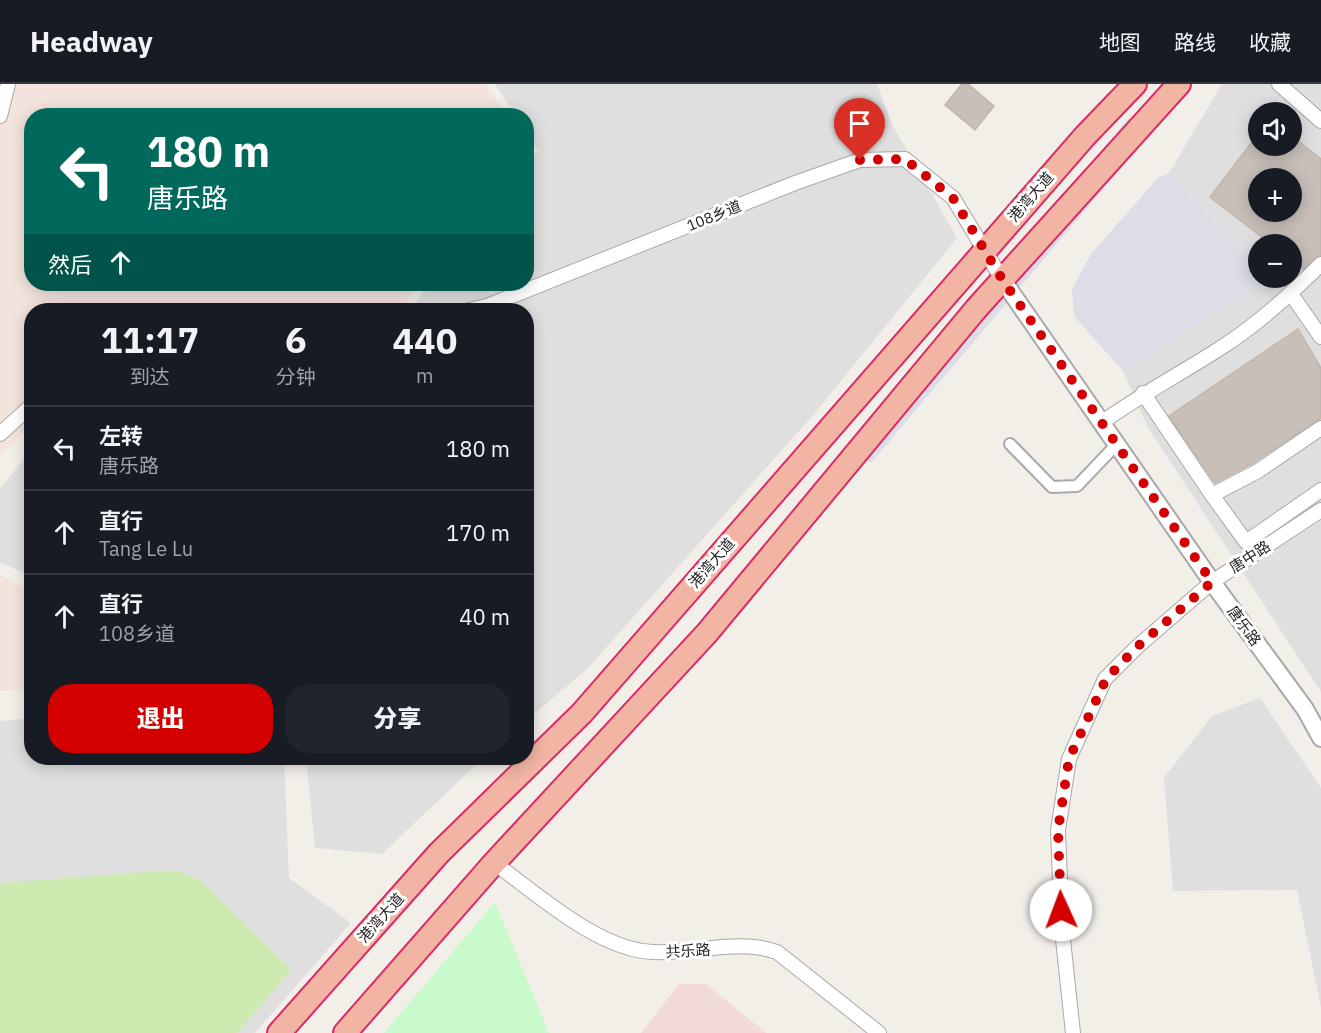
<!DOCTYPE html>
<html lang="zh">
<head>
<meta charset="utf-8">
<style>
	:root { --surface:#171b24; --page:#20242c; --text:#f1f3f6; --muted:#9ea1a6; --line:#363941; --accent:#d40000 }
	body { margin:0; font-family:"IBM Plex Sans","Noto Sans SC",sans-serif; background:var(--page); color:var(--text); height:100vh; display:flex; flex-direction:column; font-size:22px; white-space:nowrap }
	* { box-sizing:border-box; margin:0 }
	p { font-size:20px; color:var(--muted) }
	.icon { flex:none; width:33px; height:33px; fill:none; stroke:currentColor; stroke-width:2; stroke-linecap:round; stroke-linejoin:round }
	.map { position:relative; flex:1; overflow:hidden }
	.drawer { position:absolute; left:24px; top:219px; width:510px; height:462px; display:flex; flex-direction:column; background:var(--surface); border-radius:24px; box-shadow:0 3px 15px #0003 }
	.drawer>* { flex:none }
	.banner { position:absolute; left:24px; top:24px; width:510px; height:183px; border-radius:24px; box-shadow:0 3px 15px #0003; background:#00695c; color:#fff; overflow:hidden }
	.buttons { position:absolute; left:1248px; top:18px; display:grid; gap:12px }
	.buttons a { display:grid; place-items:center; width:54px; height:54px; border-radius:50%; background:var(--surface); box-shadow:0 3px 15px #0003; font-size:30px }
	.pin { position:absolute; display:grid; place-items:center; width:51px; height:51px; color:#fff; margin:-62px -26px; border-radius:50% 50% 50% 0; rotate:-45deg; box-shadow:0 0 6px #0007 }
	.pin .icon { rotate:45deg }
	.me { position:absolute; width:66px; margin:-33px; rotate:358deg; stroke-linejoin:round; filter:drop-shadow(0 0 4px #0008) }
	.turn { display:flex; align-items:center; gap:21px; height:126px; padding:0 24px; font-size:27px }
	.turn .icon { width:78px; height:78px; stroke-width:2.5 }
	.turn b { display:block; font-size:42px; line-height:51px }
	.then { display:flex; align-items:center; height:57px; padding:0 24px; background:#0003; gap:12px; font-size:22px }
	.eta { display:flex; justify-content:space-evenly; align-items:center; height:102px; text-align:center }
	.eta b { font-size:36px; font-weight:800; line-height:42px }
	.button { display:flex; gap:12px; margin-top:auto; padding:12px 24px }
	.button a { flex:1; height:69px; border-radius:24px; background:var(--accent); color:#fff; font-size:24px; font-weight:800; line-height:69px; text-align:center }
	.button a+a { background:var(--page); color:var(--text) }
	ul { padding:0; list-style:none }
	li { display:flex; align-items:center; gap:18px; height:84px; padding:0 24px; border-top:2px solid var(--line) }
	li div { flex:1 }
	li b { display:block; font-size:22px }
	li em { font-style:normal }
	header { display:flex; align-items:center; gap:36px; box-sizing:border-box; height:84px; padding:0 30px; background:var(--surface); border-bottom:2px solid var(--line) }
	header strong { font-size:28px }
	nav { display:flex; gap:33px; margin-inline-start:auto; font-size:21px }
	.map>svg:first-child { display:block }
	.residential { fill:#e0dfdf; fill-rule:evenodd }
	.commercial { fill:#f2dad9 }
	.military { fill:#f3e3dd }
	.grass { fill:#cdebb0 }
	.park { fill:#c8facc }
	.plaza { fill:#dddde8 }
	.building { fill:#c7bfb8; stroke:#c4b6ab; stroke-width:1.5; fill-rule:evenodd }
	.lines { fill:none; stroke-linecap:round; stroke-linejoin:round }
	.pedestrian-casing { stroke:#a9a9a9; stroke-width:14 }
	.minor-casing { stroke:#a9a9a9; stroke-width:16 }
	.tertiary-casing { stroke:#a9a9a9; stroke-width:20 }
	.trunk-casing { stroke:#dc2a67; stroke-width:26 }
	.pedestrian { stroke:#fff; stroke-width:10 }
	.minor { stroke:#fff; stroke-width:14 }
	.tertiary { stroke:#fff; stroke-width:16 }
	.trunk { stroke:#f2b4a3; stroke-width:22 }
	.route { stroke:#d40000; stroke-width:10; stroke-dasharray:0 18 }
	.labels { text-anchor:middle; stroke-width:6; stroke-linejoin:round; paint-order:stroke }
	.street-label { font-size:15px; fill:#222; stroke:#fff }
</style>
</head>
<body>
<header>
<strong>Headway</strong>
<nav><a>地图</a><a>路线</a><a>收藏</a></nav>
</header>
<div class="map">
<svg width="1321" height="949" viewBox="0 0 1321 949">
	<rect width="100%" height="100%" fill="#f2efe9"/>
	<g class="residential">
		<polygon points="495,0 877,0 893,42 957,154 815,329 588,584 527,636 526,226 402,226 413,224 427,200 526,200 527,77 538,67 527,48 526,32 516,31"/>
		<path d="M 1222,0 L 1321,0 L 1321,608 L 1147,342 L 1123,287 L 1271,194 L 1292,194 L 1292,160 L 1258,160 L 1258,180 L 1244,170 L 1169,89 ZM 1258,28 L 1292,28 L 1292,62 L 1258,62 ZM 1258,94 L 1292,94 L 1292,128 L 1258,128 Z"/>
		<polygon points="31,366 31,492 0,478 0,405"/>
		<polygon points="1260,614 1321,704 1321,924 1297,806 1173,807 1164,694 1212,632"/>
		<polygon points="31,634 32,674 284,674 289,794 351,839 255,949 0,949 0,637"/>
		<polygon points="306,674 483,674 382,770 315,764"/>
	</g>
	<polygon class="commercial" points="679,900 706,900 766,949 641,949"/>
	<g class="military">
		<polygon points="0,0 485,0 507,31 32,32 32,200 418,200 401,226 32,226 31,340 0,371"/>
		<polygon points="0,491 31,508 31,604 0,607"/>
	</g>
	<polygon class="grass" points="175,786 200,796 291,886 237,949 0,949 0,799"/>
	<polygon class="park" points="495,818 549,949 384,949"/>
	<g class="plaza">
		<polygon points="1129,34 1149,51 871,379 852,362"/>
		<polygon points="1169,89 1244,170 1258,180 1258,194 1271,194 1123,287 1074,232 1072,205 1091,170 1158,94"/>
	</g>
	<g class="building">
		<polygon points="962,0 968,0 994,22 975,46 945,21"/>
		<path d="M 1258,50 L 1258,62 L 1292,62 L 1292,52 L 1321,75 L 1321,171 L 1303,185 L 1292,177 L 1292,160 L 1271,160 L 1210,113 ZM 1258,94 L 1292,94 L 1292,128 L 1258,128 Z"/>
		<polygon points="1298,245 1321,284 1321,334 1251,380 1215,399 1169,332"/>
	</g>
	<g class="lines">
		<defs>
			<polyline id="pedestrian" points="1010,360 1052,403 1077,402 1117,360"/>
			<g id="minor">
				<polyline points="1279,0 1321,37"/>
				<polyline points="0,32 8,0"/>
				<polyline points="1291,210 1321,253"/>
				<polyline points="469,226 487,222 795,99 860,76 905,75 953,114 1002,195"/>
				<polyline points="1143,309 1212,411 1258,387 1321,344"/>
				<path d="M 1101,339 C 1140,311 1182,289 1222,263 C 1258,240 1291,210 1321,180"/>
				<polyline points="0,350 32,321"/>
				<polyline points="1212,411 1246,458 1321,406"/>
				<path d="M 494,779 C 538,810 598,866 653,868 C 693,870 739,854 777,868 L 879,949"/>
				<polyline points="1073,949 1062,846 1058,746 1069,675 1105,595 1137,563 1212,498 1321,426"/>
			</g>
			<polyline id="tertiary" points="1002,195 1212,498 1305,625 1321,654"/>
			<g id="trunk">
				<polyline points="279,949 439,769 582,629 1085,52 1135,0"/>
				<polyline points="345,949 494,779 707,549 976,225 1179,0"/>
			</g>
		</defs>
		<use href="#pedestrian" class="pedestrian-casing"/>
		<use href="#minor" class="minor-casing"/>
		<use href="#tertiary" class="tertiary-casing"/>
		<use href="#trunk" class="trunk-casing"/>
		<use href="#pedestrian" class="pedestrian"/>
		<use href="#minor" class="minor"/>
		<use href="#tertiary" class="tertiary"/>
		<use href="#trunk" class="trunk"/>
	</g>
	<g class="lines">
		<polyline class="route" points="860,76 905,75 953,114 1002,195 1212,498 1137,563 1106,595 1069,675 1058,746 1061,826"/>
	</g>
	<g class="labels">
		<g class="street-label">
			<text transform="translate(1031 113) rotate(-49)" y="5">港湾大道</text>
			<text transform="translate(714 132) rotate(-22)" y="5">108乡道</text>
			<text transform="translate(1250 473) rotate(-33)" y="5">唐中路</text>
			<text transform="translate(712 479) rotate(-49)" y="5">港湾大道</text>
			<text transform="translate(1244 542) rotate(54)" y="5">唐乐路</text>
			<text transform="translate(381 834) rotate(-48)" y="5">港湾大道</text>
			<text transform="translate(688 867) rotate(-3)" y="5">共乐路</text>
		</g>
	</g>
</svg>
<div class="buttons">
<a><svg class="icon" aria-label="sound" viewBox="0 0 24 24"><path d="M4 9h4l5-4v14l-5-4H4zM17 9q2 3 0 6"/></svg></a>
<a>+</a>
<a>−</a>
</div>
<div class="pin" style="left:860px;top:76px;background:#d93025"><svg class="icon" aria-label="arrive" viewBox="0 0 24 24"><path d="M6 21V4h12l-3 4 3 4H6"/></svg></div>
<svg class="me" style="left:1061px;top:826px" viewBox="-20 -20 40 40"><circle r="19" fill="#fff"/><path d="M0-13L10 11 0 6-10 11z" fill="#d40000"/></svg>
<div class="banner">
<div class="turn"><svg class="icon" aria-label="left" viewBox="0 0 24 24"><path d="M17 20v-9H6M10 6l-5 5 5 5"/></svg><div><b>180 m</b>唐乐路</div></div>
<div class="then">然后<svg class="icon" aria-label="ahead" viewBox="0 0 24 24"><path d="M12 20V5M6 11l6-6 6 6"/></svg></div>
</div>
<section class="drawer">
<div class="eta">
<div><b>11:17</b><p>到达</p></div>
<div><b>6</b><p>分钟</p></div>
<div><b>440</b><p>m</p></div>
</div>
<ul>
<li><svg class="icon" aria-label="left" viewBox="0 0 24 24"><path d="M17 20v-9H6M10 6l-5 5 5 5"/></svg><div><b>左转</b><p>唐乐路</p></div><em>180 m</em></li>
<li><svg class="icon" aria-label="ahead" viewBox="0 0 24 24"><path d="M12 20V5M6 11l6-6 6 6"/></svg><div><b>直行</b><p>Tang Le Lu</p></div><em>170 m</em></li>
<li><svg class="icon" aria-label="ahead" viewBox="0 0 24 24"><path d="M12 20V5M6 11l6-6 6 6"/></svg><div><b>直行</b><p>108乡道</p></div><em>40 m</em></li>
</ul>
<div class="button"><a>退出</a><a>分享</a></div>
</section>
</div>
</body>
</html>
